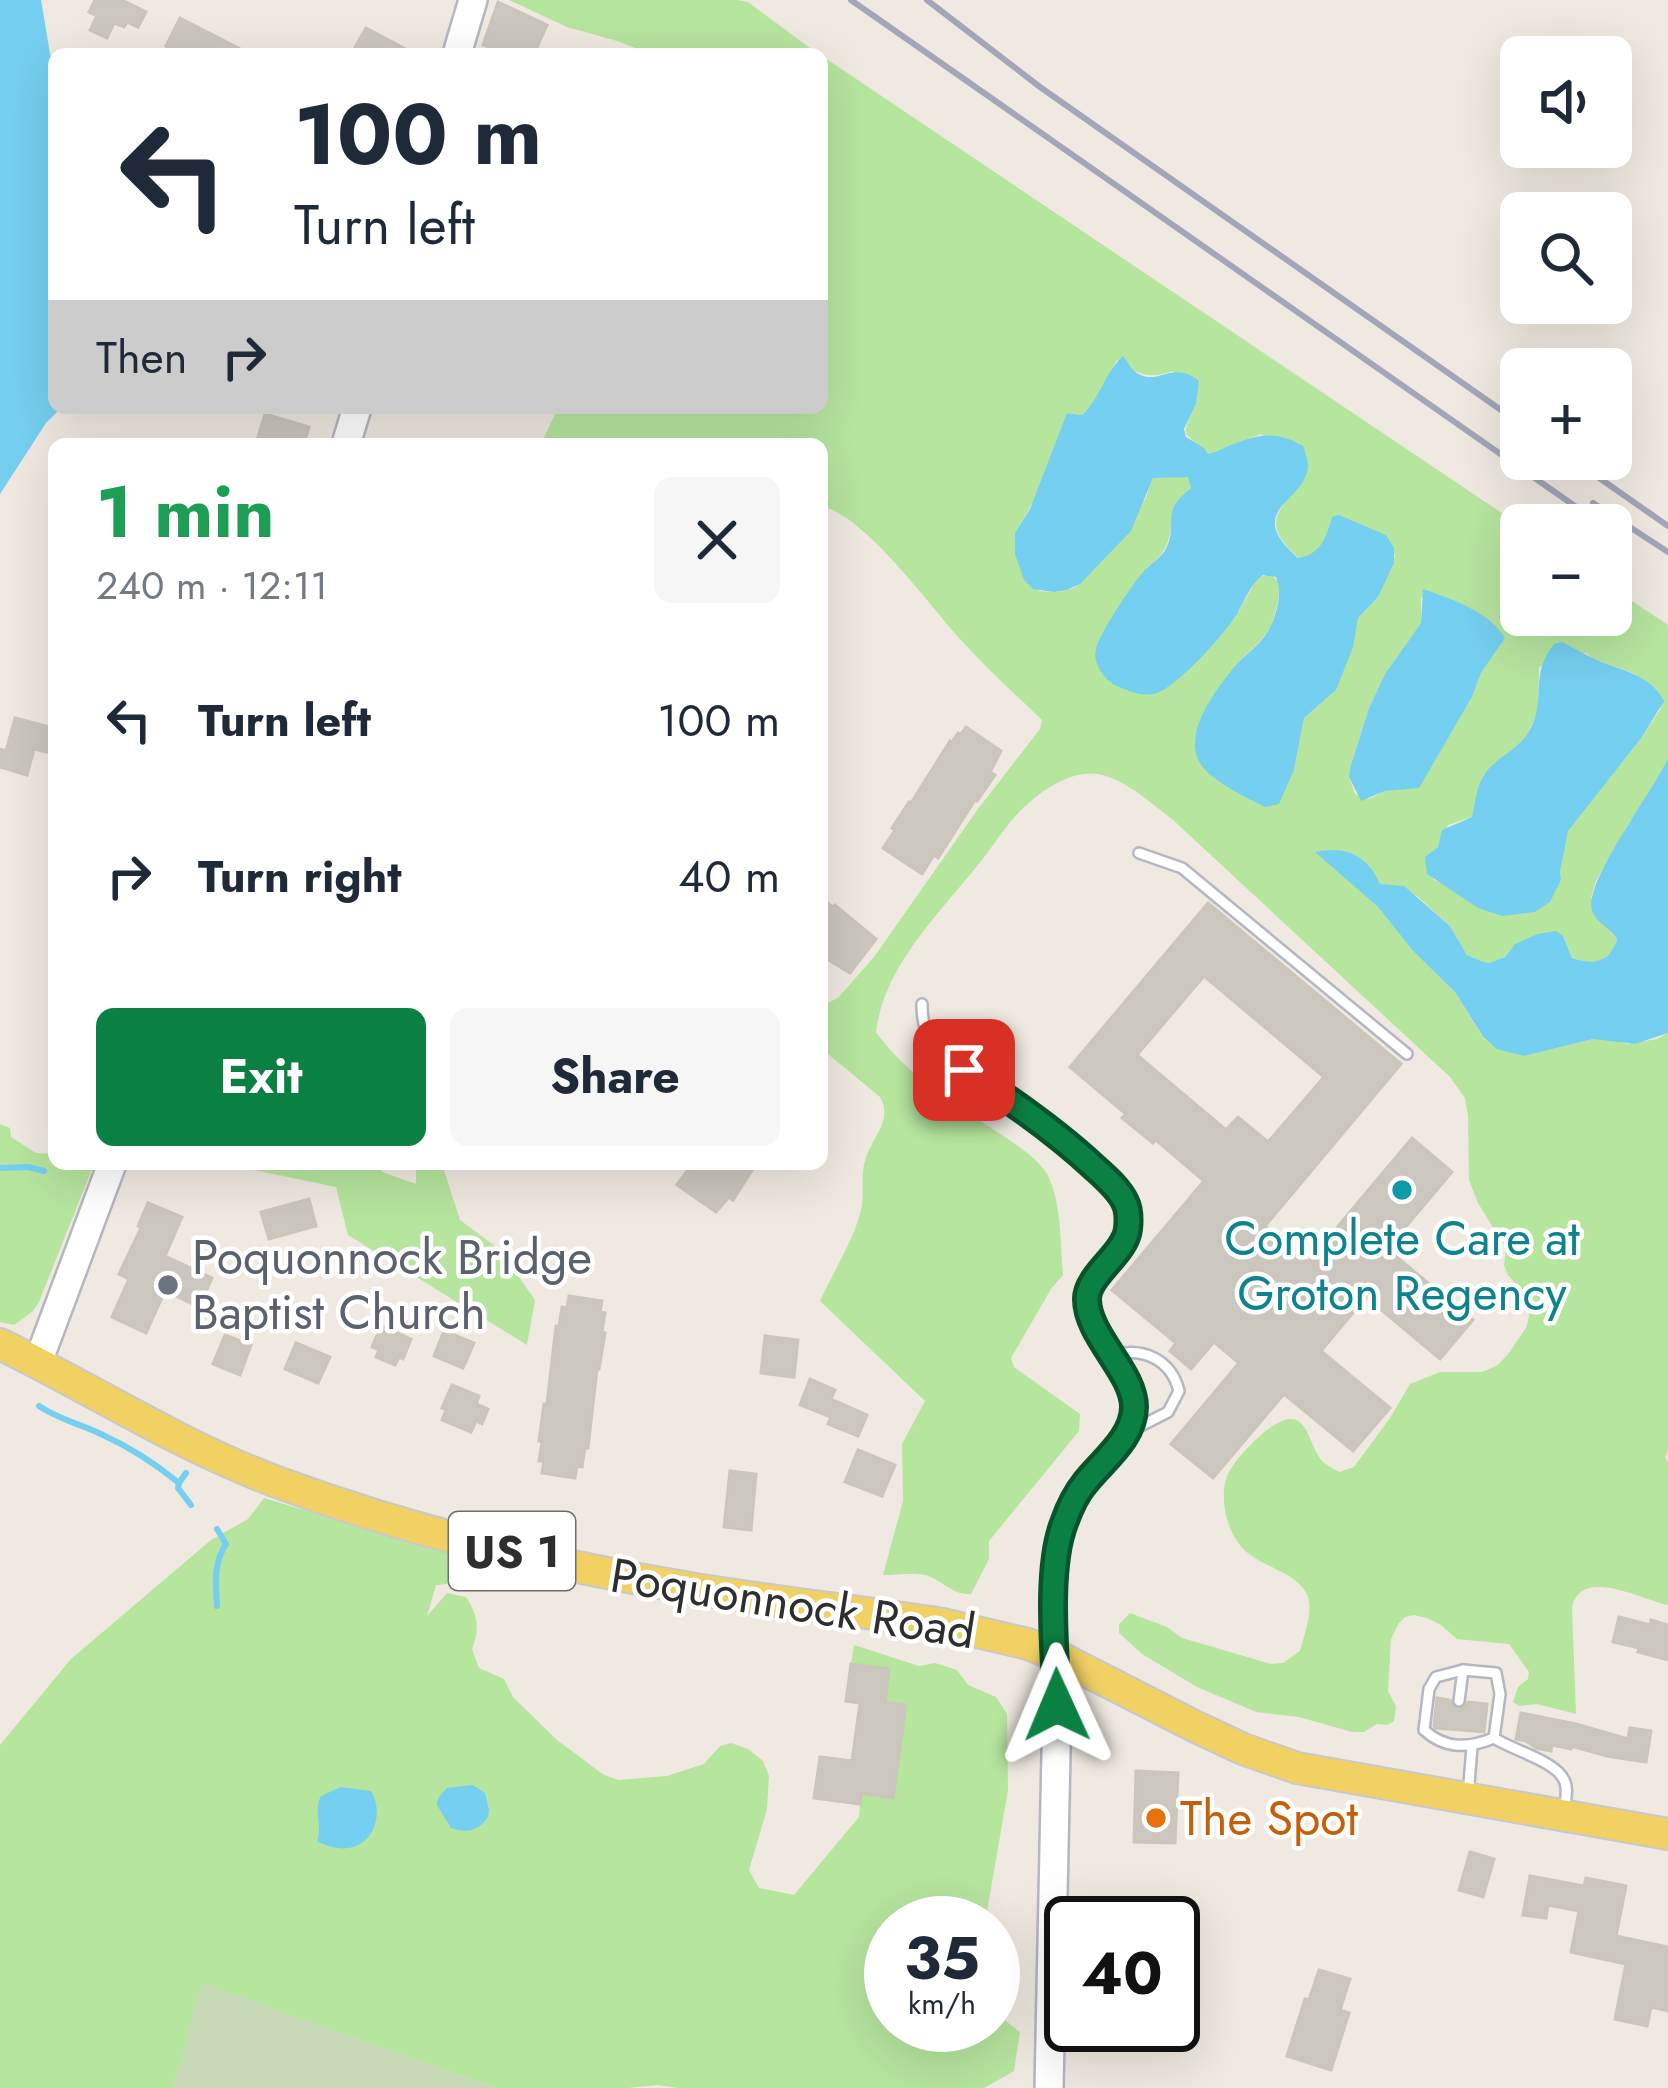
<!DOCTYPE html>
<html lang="en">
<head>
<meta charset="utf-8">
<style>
	:root { --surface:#fff; --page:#f6f6f7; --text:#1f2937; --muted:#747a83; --accent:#0b8043 }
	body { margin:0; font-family:Jost,sans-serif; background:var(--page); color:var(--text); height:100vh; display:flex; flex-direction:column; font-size:45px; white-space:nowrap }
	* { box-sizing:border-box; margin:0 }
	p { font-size:39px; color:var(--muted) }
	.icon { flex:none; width:66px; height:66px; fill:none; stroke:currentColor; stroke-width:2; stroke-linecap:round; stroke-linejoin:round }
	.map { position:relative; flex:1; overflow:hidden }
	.side { position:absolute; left:48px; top:438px; width:780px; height:732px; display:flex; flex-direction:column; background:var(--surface); border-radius:18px; box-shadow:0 12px 48px #0002 }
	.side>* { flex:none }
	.banner { position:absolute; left:48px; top:48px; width:780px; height:366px; border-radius:18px; box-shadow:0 12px 48px #0002; background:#fff; color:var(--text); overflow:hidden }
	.fabs { position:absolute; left:1500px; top:36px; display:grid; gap:24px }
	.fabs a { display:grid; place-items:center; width:132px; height:132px; border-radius:18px; background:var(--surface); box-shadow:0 12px 48px #0002; font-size:60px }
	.speed { position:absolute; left:864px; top:1896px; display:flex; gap:24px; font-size:60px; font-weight:700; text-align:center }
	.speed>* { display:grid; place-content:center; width:156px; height:156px; border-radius:50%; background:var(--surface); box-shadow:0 12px 48px #0002; line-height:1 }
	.speed small { font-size:30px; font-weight:400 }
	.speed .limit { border:6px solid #111; border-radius:18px; background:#fff; color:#111 }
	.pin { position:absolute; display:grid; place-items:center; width:102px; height:102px; color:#fff; margin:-51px; border-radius:24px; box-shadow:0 6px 18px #0006 }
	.me { position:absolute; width:132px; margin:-66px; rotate:359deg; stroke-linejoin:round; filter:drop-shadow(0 0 9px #0008) }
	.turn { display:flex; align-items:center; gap:42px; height:252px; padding:0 48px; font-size:54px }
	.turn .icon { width:156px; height:156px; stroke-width:2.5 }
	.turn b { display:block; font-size:84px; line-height:102px }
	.then { display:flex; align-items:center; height:114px; padding:0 48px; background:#0003; gap:24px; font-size:45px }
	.round { display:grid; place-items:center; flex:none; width:126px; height:126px; border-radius:18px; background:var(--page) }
	.headline { display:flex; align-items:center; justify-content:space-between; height:204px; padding:0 48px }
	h1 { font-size:72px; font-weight:700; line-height:90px; color:#1e9e55 }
	.cta { display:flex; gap:24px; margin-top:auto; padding:24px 48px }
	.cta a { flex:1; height:138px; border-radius:18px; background:var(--accent); color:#fff; font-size:48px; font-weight:700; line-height:138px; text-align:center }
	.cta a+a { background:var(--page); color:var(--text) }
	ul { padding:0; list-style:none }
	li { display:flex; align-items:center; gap:36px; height:156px; padding:0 48px }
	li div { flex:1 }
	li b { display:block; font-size:45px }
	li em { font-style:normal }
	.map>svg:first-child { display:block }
	.green { fill:#b6e59e; fill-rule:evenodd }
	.cemetery { fill:#c8d9b8 }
	.water { fill:#75cff0 }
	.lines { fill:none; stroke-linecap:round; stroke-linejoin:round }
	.stream { stroke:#75cff0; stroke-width:6 }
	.building { fill:#cbc7bf; stroke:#cbc5ba; stroke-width:3; fill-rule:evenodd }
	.lane-casing { stroke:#b4b7c1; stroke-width:14 }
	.secondary-casing { stroke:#b4b7c1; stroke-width:32 }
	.primary-casing { stroke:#c9c9c9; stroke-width:34 }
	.lane { stroke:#fff; stroke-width:9 }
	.secondary { stroke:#fff; stroke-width:27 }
	.primary { stroke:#f2d163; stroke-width:30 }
	.rail { stroke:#a3a6b8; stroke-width:6 }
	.route-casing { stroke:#07532c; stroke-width:30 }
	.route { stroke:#0b8043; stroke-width:21 }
	.culture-dot { fill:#0f9aa8; stroke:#fff; stroke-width:4.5 }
	.worship-dot { fill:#6b7280; stroke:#fff; stroke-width:4.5 }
	.food-dot { fill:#e8710a; stroke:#fff; stroke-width:4.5 }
	.labels { text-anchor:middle; stroke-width:9; stroke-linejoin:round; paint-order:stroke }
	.shield { fill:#fff; stroke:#6d6d6d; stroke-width:3 }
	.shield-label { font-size:45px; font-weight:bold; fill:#2e2e2e }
	.culture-label { font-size:48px; fill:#0d838f; stroke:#fff }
	.worship-label { font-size:48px; fill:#5b616d; stroke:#fff; text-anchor:start }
	.street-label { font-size:48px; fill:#2e2e2e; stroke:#fff }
	.food-label { font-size:48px; fill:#c56008; stroke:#fff; text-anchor:start }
</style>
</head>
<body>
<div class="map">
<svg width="1668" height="2088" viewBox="0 0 1668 2088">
	<rect width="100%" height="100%" fill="#efe9e1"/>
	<g class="green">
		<polygon points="509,0 738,0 748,2 818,54 651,54 617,41 567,27"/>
		<path d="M 822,56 L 1521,526 L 1521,615 L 1611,615 L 1611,587 L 1668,625 L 1668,758 L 1659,780 L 1627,826 L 1596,881 L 1591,897 L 1605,925 L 1617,939 C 1610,963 1593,965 1572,958 L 1563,936 L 1515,944 L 1505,957 L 1489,963 L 1481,961 L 1467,955 L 1450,926 L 1417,896 L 1380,884 C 1365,859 1345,845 1316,852 L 1378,907 L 1413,951 L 1455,992 L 1483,1038 L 1497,1048 L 1524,1056 L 1593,1039 L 1610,1039 L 1627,1044 L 1657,1039 L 1668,1033 L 1668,1451 L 1665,1458 L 1668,1462 L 1668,1605 C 1640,1599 1580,1566 1572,1608 L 1576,1714 L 1537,1704 L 1519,1706 L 1513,1702 L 1518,1687 L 1528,1679 L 1529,1672 L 1509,1644 L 1457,1639 L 1441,1625 L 1427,1618 L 1414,1615 L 1405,1617 L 1399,1623 L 1391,1639 L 1388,1691 L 1396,1706 L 1394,1721 L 1387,1725 L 1377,1724 L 1364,1732 L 1352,1732 L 1299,1717 L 1256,1712 L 1197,1687 L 1142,1654 L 1119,1633 L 1119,1624 L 1130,1613 L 1167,1627 L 1182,1638 L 1271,1664 L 1283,1663 L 1300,1651 C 1304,1635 1313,1613 1308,1597 C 1300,1574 1267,1568 1249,1554 C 1229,1539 1219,1504 1226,1479 C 1231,1463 1254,1440 1267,1430 C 1309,1398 1306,1444 1323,1462 C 1328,1466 1334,1469 1339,1472 L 1354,1467 L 1390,1418 L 1410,1384 L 1440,1372 L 1482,1372 L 1498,1365 L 1509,1353 L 1527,1326 L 1529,1316 L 1527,1297 L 1508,1275 L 1504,1265 L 1506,1249 L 1478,1203 L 1469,1180 L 1468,1117 L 1465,1098 L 1450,1077 L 1172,819 C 1149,802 1115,769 1084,774 C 1060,777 1038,794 1021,810 C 1006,825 994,845 981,861 C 941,912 884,965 876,1032 C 902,1069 944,1097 982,1122 C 1000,1134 1036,1155 1047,1174 C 1062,1202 1060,1244 1063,1275 L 1051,1289 L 1011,1358 L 1014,1367 L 1080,1414 L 1079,1431 L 989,1541 L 989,1559 L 971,1594 C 951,1595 943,1580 925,1575 C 912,1572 896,1575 883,1575 L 903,1501 L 902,1444 L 925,1401 L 820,1301 C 832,1275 858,1232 862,1205 C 864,1189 860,1173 866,1158 C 873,1136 893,1120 880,1097 L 822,1049 L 823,1005 L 838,998 L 874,957 L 978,809 L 1040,729 L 1042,720 C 1015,694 987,669 962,641 C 930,606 866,517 822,506 L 822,444 L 541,444 L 558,408 L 822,408 ZM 1117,360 C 1140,374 1146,380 1173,371 L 1196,404 C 1179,441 1183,429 1208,454 L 1261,434 L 1306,475 C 1281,509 1257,523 1299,558 C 1322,554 1326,538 1332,517 C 1350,517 1368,529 1386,535 L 1395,556 L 1378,597 L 1358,618 L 1336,690 L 1304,718 L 1294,770 L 1247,798 C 1231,785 1199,769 1195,746 C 1191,726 1225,679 1238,664 C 1247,652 1262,642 1269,629 C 1276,616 1279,598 1280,583 L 1270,574 L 1257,578 L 1239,611 L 1146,568 C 1186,541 1158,513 1191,488 L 1191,482 L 1188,476 L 1153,478 C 1150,483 1149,489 1147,495 C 1143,509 1089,578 1077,586 C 1066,593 1052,592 1039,591 L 1015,533 C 1030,510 1041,486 1051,461 C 1057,445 1060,428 1068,413 L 1082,415 L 1092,405 ZM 1421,597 L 1505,638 L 1481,673 L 1472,697 L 1419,787 L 1385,791 L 1369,799 L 1355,794 L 1349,777 L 1350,768 L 1369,708 L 1385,674 L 1421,623 ZM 1586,653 L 1592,658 L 1635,674 L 1661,708 L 1642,737 L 1567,831 L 1560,872 L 1561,881 L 1450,887 L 1434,880 L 1425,857 L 1438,847 L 1448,825 L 1472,817 L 1483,775 L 1509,754 L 1527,735 L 1538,711 L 1539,667 Z"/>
		<polygon points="0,1124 10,1128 11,1137 36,1153 54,1154 54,1164 94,1164 39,1302 33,1311 14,1325 0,1322"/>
		<polygon points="225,1164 377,1164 382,1172 416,1184 416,1164 442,1164 460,1220 500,1250 535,1300 527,1345 348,1235 336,1187"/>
		<path d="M 264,1498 L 471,1560 L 458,1583 L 436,1585 L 427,1616 L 447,1593 L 466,1597 C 478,1615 480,1629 472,1649 L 479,1668 L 504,1679 L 513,1697 L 557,1740 L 604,1775 L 619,1780 L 667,1776 L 704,1764 L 720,1746 L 731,1743 L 748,1749 L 763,1761 L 769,1776 L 767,1809 L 749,1870 L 759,1888 L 794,1895 L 859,1817 L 861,1793 L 892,1797 L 906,1706 L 885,1702 L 889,1669 L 851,1664 L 854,1645 L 919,1666 L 935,1663 L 957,1670 L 968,1685 L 996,1697 L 1007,1714 L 1008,1790 L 985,1923 L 891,1923 L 891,2025 L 993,2025 L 993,1987 L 1003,2019 L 1020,2032 L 1014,2071 L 984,2088 L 678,2088 L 657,2085 L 628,2088 L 495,2088 L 203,1984 L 173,2088 L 0,2088 L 0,1745 L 71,1659 L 211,1540 L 248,1519 Z"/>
	</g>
	<polygon class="cemetery" points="202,1983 495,2088 173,2088"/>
	<g class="water">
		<polygon points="0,0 41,0 54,77 54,408 61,408 46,423 0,494"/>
		<path d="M 1123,356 C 1128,362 1131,369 1137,373 C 1159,387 1171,359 1199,381 L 1196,404 L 1184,429 L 1186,437 L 1204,448 L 1208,454 C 1244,441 1266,424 1303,446 C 1305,451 1308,460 1308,465 C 1307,503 1241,508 1298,558 C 1322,554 1326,537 1332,517 L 1339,515 L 1386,535 L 1394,548 L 1394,563 L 1378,597 L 1358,618 L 1353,647 L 1336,690 L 1304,718 L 1294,770 L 1279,804 L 1265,807 C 1247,798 1214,782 1202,766 C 1179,736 1217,688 1236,665 C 1246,654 1261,644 1268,631 C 1277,616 1283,591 1276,577 L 1263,575 C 1249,585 1246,599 1238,612 C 1226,633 1182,681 1161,691 C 1147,699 1131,692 1117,686 C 1105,681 1092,663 1096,649 C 1099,634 1133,583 1144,571 C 1150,564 1158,560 1164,552 C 1181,525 1157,514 1191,488 L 1188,477 L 1153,478 L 1131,531 L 1080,584 L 1067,590 L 1054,592 L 1033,589 L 1024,580 L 1015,554 L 1015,533 L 1030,509 L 1067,413 L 1082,415 C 1100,399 1105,372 1123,356 Z"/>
		<path d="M 1423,589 C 1453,600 1487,610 1505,638 L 1481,673 L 1472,697 L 1419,788 L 1385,791 L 1361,801 L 1349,777 L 1350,768 L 1369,708 L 1385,674 L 1421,623 Z"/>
		<path d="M 1562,642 C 1574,648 1586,655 1597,660 C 1622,671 1650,674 1664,701 L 1642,737 L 1568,831 L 1560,872 L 1561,880 L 1550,902 L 1535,912 L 1502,916 L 1478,908 L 1427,874 L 1425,857 L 1438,847 L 1442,830 L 1472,817 C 1475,803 1477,783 1486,772 C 1498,757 1517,750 1528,733 C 1548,701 1528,677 1554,644 Z"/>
		<path d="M 1668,758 L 1668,1033 L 1635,1044 L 1593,1039 L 1524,1056 L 1497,1049 L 1483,1037 L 1455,992 L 1413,951 L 1378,907 L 1315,852 C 1346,845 1368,856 1380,884 L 1404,886 L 1450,926 L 1467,955 L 1481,961 L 1489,963 L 1505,957 L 1515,944 L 1538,934 L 1556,931 L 1563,936 L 1572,958 C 1593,965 1610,963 1617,939 C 1610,927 1597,924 1592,911 C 1583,882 1654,791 1668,758 Z"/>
		<path d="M 473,1785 L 485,1793 L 489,1810 L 488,1817 C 478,1832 466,1833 451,1828 L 437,1805 L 438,1798 L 447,1788 Z"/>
		<path d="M 341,1787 L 371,1791 C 386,1816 371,1853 337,1848 C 333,1848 321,1843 317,1842 C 323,1825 313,1811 321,1796 Z"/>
	</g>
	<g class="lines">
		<g class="stream">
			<polyline points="0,1168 28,1167 44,1171"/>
			<path d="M 39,1406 C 60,1420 81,1424 103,1435 C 129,1447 157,1465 179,1483 L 178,1488 L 191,1505"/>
			<polyline points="179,1483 186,1473"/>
			<path d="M 217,1529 L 226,1544 C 213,1564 216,1583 217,1606"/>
		</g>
	</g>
	<g class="building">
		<polygon points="95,0 122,0 146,12 138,27 127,22 124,27 114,23 107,38 90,30 97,16 89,12"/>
		<polygon points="498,2 547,25 534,54 510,54 483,45"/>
		<polygon points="180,18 250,54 182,54 166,46"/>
		<polygon points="366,28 415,54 364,54 354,49"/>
		<polygon points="265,414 309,427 304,444 279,444 258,437"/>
		<polygon points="15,718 54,728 50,753 34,749 27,775 0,767 0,749 6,751"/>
		<polygon points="966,727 1001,751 990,772 995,775 977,801 975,800 938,858 934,855 922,874 883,848 895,830 892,828 909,802 911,803 950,741 952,742 958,733 961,734"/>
		<polygon points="822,899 833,907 835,905 876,939 850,973 822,956"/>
		<path d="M 1208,903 L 1401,1064 L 1265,1226 L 1308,1262 L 1412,1138 L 1452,1172 L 1387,1249 L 1473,1320 L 1440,1359 L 1366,1297 L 1321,1351 L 1390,1408 L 1353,1451 L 1284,1394 L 1213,1478 L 1171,1444 L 1239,1363 L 1214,1342 L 1191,1369 L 1170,1351 L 1176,1343 L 1112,1290 L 1204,1181 L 1156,1140 L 1153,1143 L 1122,1118 L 1126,1114 L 1070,1067 ZM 1204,976 L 1324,1077 L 1268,1142 L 1238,1117 L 1226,1130 L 1137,1055 Z"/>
		<polygon points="692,1164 756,1164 733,1200 729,1197 716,1212 677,1185"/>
		<polygon points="309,1199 316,1226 269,1239 261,1212"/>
		<polygon points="148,1203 182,1217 165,1256 212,1278 199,1307 165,1291 146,1333 112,1317 129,1279 119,1274 141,1228 138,1226"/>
		<polygon points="569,1296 602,1301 600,1312 605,1313 602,1332 605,1333 599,1369 597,1369 588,1448 585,1448 582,1467 577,1466 575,1478 542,1473 544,1461 539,1461 542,1442 539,1441 544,1404 547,1404 556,1326 559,1326 562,1307 567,1308"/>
		<polygon points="381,1326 411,1339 403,1359 399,1357 395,1365 376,1357 379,1350 372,1347"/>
		<polygon points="444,1331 474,1343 463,1368 434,1356"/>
		<polygon points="225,1335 251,1345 240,1375 213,1364"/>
		<polygon points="765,1336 798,1340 794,1377 761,1373"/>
		<polygon points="296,1343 330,1357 318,1383 285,1369"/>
		<polygon points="810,1379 835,1390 831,1399 867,1415 858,1436 828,1424 831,1417 800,1405"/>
		<polygon points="452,1385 479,1396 476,1404 488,1409 482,1424 476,1421 471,1432 442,1420 446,1410 442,1408"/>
		<polygon points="858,1450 895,1465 882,1496 845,1482"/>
		<polygon points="730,1471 756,1474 751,1530 724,1527"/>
		<polygon points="1619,1617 1650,1625 1651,1620 1668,1625 1668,1660 1638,1652 1639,1648 1613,1642"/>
		<polygon points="851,1664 889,1669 885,1702 906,1705 893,1798 861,1793 860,1804 814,1798 820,1757 852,1761 860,1703 846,1701"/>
		<polygon points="1437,1698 1450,1700 1453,1707 1459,1710 1465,1707 1468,1702 1487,1704 1484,1732 1436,1728 1434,1726"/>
		<polygon points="1521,1713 1576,1724 1628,1739 1630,1728 1651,1731 1646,1762 1607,1756 1571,1746 1571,1749 1552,1745 1551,1751 1536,1748 1526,1741 1516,1739"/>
		<polygon points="1136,1771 1178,1773 1175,1843 1134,1842"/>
		<polygon points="1470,1852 1494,1859 1483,1897 1459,1890"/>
		<polygon points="1530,1876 1584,1886 1586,1878 1626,1886 1616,1936 1668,1947 1668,2011 1651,2007 1647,2026 1615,2019 1626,1964 1571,1952 1579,1911 1548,1905 1546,1918 1523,1915"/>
		<polygon points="1319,1970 1350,1979 1340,2010 1349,2013 1331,2070 1287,2056 1305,1999 1309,2000"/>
	</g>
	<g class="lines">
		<defs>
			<g id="lane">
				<polyline points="1139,853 1182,868 1407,1054"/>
				<path d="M 922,1004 C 922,1026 926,1035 940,1051 C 978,1081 1119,1167 1128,1209 C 1137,1250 1089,1268 1087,1298 C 1086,1320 1102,1339 1112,1356 C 1122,1372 1128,1389 1134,1407 C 1124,1443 1105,1456 1084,1484 C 1048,1532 1054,1593 1055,1648"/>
				<path d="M 1112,1355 C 1143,1347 1171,1359 1179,1391 L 1168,1412 L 1125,1434"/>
				<path d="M 1463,1670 L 1496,1673 L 1500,1694 L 1494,1738 C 1469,1748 1446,1750 1424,1730 L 1429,1689 L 1436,1677 Z"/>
				<polyline points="1459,1701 1463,1670"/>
				<path d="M 1494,1738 C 1512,1750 1556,1761 1564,1780 C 1569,1789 1565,1801 1564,1811"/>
				<polyline points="1468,1796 1472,1747"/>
			</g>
			<g id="secondary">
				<polyline points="457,54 473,0"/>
				<polyline points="346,444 357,408"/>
				<polyline points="38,1362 112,1164"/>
				<polyline points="1049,2088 1057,1705 1055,1655"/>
			</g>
			<path id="primary" d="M 0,1344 C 92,1389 180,1446 277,1482 C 409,1531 551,1565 690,1588 C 774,1602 859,1611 943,1624 L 1028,1644 L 1055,1655 L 1194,1726 L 1243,1749 L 1297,1768 L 1668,1834"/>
		</defs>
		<use href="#lane" class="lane-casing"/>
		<use href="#secondary" class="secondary-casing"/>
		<use href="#primary" class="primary-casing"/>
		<use href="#lane" class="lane"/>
		<use href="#secondary" class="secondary"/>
		<use href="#primary" class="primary"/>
		<g class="rail">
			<polyline points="851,0 1602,525"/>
			<polyline points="927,0 1040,87 1521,424"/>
			<polyline points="1572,459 1668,526"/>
			<polyline points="1593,503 1668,552"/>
		</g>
	</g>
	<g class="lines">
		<defs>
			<path id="route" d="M 964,1070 C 1011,1100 1054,1130 1095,1168 C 1106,1178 1119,1189 1125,1202 C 1129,1210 1129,1220 1128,1229 C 1125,1254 1087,1275 1087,1299 C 1087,1336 1134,1372 1134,1407 C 1134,1438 1102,1461 1085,1483 C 1075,1495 1069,1509 1064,1523 C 1046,1570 1055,1654 1057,1705"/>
		</defs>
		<use href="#route" class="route-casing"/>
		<use href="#route" class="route"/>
	</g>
	<circle class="culture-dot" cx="1402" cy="1190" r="12"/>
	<circle class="worship-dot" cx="168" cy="1285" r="12"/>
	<circle class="food-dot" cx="1156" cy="1818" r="12"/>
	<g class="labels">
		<rect class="shield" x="449" y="1512" width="126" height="78" rx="9"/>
		<g class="shield-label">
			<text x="512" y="1567">US 1</text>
		</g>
		<g class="culture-label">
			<text x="1402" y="1255">Complete Care at<tspan x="1402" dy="55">Groton Regency</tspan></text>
		</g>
		<g class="worship-label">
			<text x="192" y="1274">Poquonnock Bridge<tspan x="192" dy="55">Baptist Church</tspan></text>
		</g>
		<g class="street-label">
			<text transform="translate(793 1603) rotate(9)" y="17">Poquonnock Road</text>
		</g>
		<g class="food-label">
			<text x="1180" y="1835">The Spot</text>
		</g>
	</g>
</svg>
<div class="fabs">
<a><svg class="icon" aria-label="sound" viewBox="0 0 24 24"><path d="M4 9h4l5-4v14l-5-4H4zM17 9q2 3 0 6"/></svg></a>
<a><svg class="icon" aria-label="search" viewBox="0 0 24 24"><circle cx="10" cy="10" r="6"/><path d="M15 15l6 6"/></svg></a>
<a>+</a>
<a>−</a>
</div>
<div class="speed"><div>35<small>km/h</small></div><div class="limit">40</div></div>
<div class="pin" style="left:964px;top:1070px;background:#d93025"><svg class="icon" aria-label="arrive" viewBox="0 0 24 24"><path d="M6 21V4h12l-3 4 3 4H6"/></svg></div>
<svg class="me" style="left:1057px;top:1705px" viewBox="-20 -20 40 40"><path d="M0-17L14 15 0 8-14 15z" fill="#0b8043" stroke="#fff" stroke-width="4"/></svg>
<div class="banner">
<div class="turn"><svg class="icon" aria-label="left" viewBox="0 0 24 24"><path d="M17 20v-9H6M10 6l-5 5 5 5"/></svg><div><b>100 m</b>Turn left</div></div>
<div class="then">Then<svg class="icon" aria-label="right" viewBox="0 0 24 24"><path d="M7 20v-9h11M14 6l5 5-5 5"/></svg></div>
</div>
<section class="side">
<div class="headline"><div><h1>1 min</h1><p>240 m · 12:11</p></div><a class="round"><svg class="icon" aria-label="close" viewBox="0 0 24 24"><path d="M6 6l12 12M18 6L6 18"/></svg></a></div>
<ul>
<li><svg class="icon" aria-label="left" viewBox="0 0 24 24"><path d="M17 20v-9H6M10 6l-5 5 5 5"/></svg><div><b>Turn left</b></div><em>100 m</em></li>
<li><svg class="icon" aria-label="right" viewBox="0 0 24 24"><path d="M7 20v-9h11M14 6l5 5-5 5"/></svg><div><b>Turn right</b></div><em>40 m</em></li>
</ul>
<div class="cta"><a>Exit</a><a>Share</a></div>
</section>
</div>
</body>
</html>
